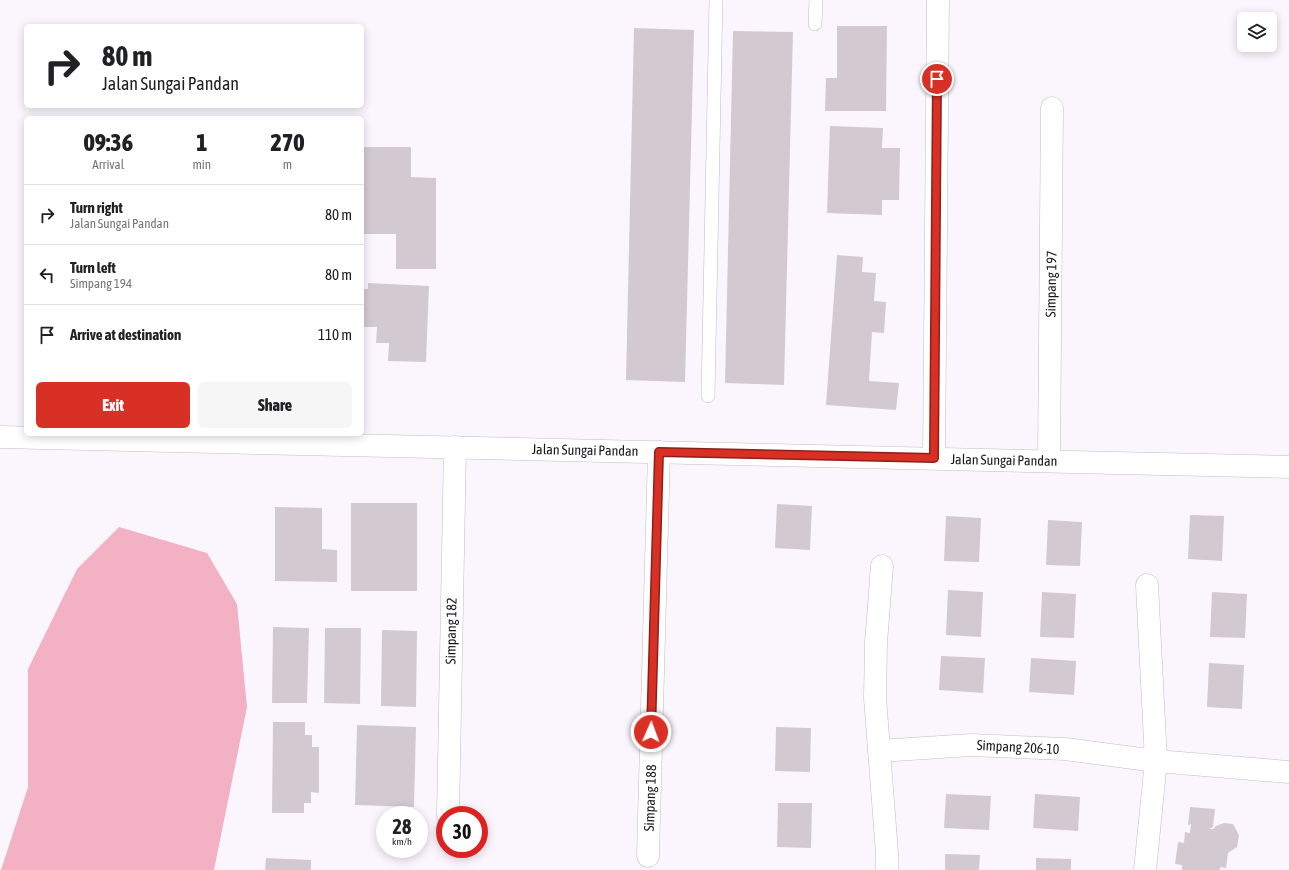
<!DOCTYPE html>
<html lang="en">
<head>
<meta charset="utf-8">
<style>
	:root { --surface:#fff; --page:#f6f6f6; --text:#202124; --muted:#757577; --line:#e0e0e0; --accent:#d93025 }
	body { margin:0; font-family:"Asap Condensed",sans-serif; background:var(--page); color:var(--text); height:100vh; display:flex; flex-direction:column; font-size:15px; white-space:nowrap }
	* { box-sizing:border-box; margin:0 }
	p { font-size:13px; color:var(--muted) }
	.icon { flex:none; width:22px; height:22px; fill:none; stroke:currentColor; stroke-width:2; stroke-linecap:round; stroke-linejoin:round }
	.map { position:relative; flex:1; overflow:hidden }
	.details { position:absolute; left:24px; top:116px; width:340px; height:320px; display:flex; flex-direction:column; background:var(--surface); border-radius:6px; box-shadow:0 2px 10px #0003 }
	.details>* { flex:none }
	.banner { position:absolute; left:24px; top:24px; width:340px; height:84px; border-radius:6px; box-shadow:0 2px 10px #0003; background:#fff; color:var(--text); overflow:hidden }
	.buttons { position:absolute; left:1237px; top:12px; display:grid; gap:8px }
	.buttons a { display:grid; place-items:center; width:40px; height:40px; border-radius:6px; background:var(--surface); box-shadow:0 2px 10px #0003; font-size:20px }
	.speed { position:absolute; left:376px; top:806px; display:flex; gap:8px; font-size:20px; font-weight:700; text-align:center }
	.speed>* { display:grid; place-content:center; width:52px; height:52px; border-radius:50%; background:var(--surface); box-shadow:0 2px 10px #0003; line-height:1 }
	.speed small { font-size:10px; font-weight:400 }
	.speed .limit { border:6px solid #d22; background:#fff; color:#111 }
	.pin { position:absolute; display:grid; place-items:center; width:34px; height:34px; color:#fff; margin:-17px; border:2px solid #fff; border-radius:50%; box-shadow:0 1px 4px #0007 }
	.me { position:absolute; width:44px; margin:-22px; rotate:2deg; stroke-linejoin:round; filter:drop-shadow(0 0 3px #0008) }
	.turn { display:flex; align-items:center; gap:14px; height:84px; padding:0 12px; font-size:18px }
	.turn .icon { width:52px; height:52px; stroke-width:2.5 }
	.turn b { display:block; font-size:28px; line-height:34px }
	.eta { display:flex; justify-content:space-evenly; align-items:center; height:68px; text-align:center }
	.eta b { font-size:24px; font-weight:800; line-height:28px }
	.button { display:flex; gap:8px; margin-top:auto; padding:8px 12px }
	.button a { flex:1; height:46px; border-radius:6px; background:var(--accent); color:#fff; font-size:16px; font-weight:800; line-height:46px; text-align:center }
	.button a+a { background:var(--page); color:var(--text) }
	ul { padding:0; list-style:none }
	li { display:flex; align-items:center; gap:12px; height:60px; padding:0 12px; border-top:1px solid var(--line) }
	li div { flex:1 }
	li b { display:block; font-size:15px }
	li em { font-style:normal }
	.map>svg:first-child { display:block }
	.green { fill:#f2b2c3 }
	.building { fill:#d2cad0 }
	.lines { fill:none; stroke-linecap:round; stroke-linejoin:round }
	.service-casing { stroke:#c1bdc4; stroke-width:14 }
	.minor-casing { stroke:#c1bdc4; stroke-width:23 }
	.tertiary-casing { stroke:#c1bdc4; stroke-width:23 }
	.service { stroke:#fff; stroke-width:13 }
	.minor { stroke:#fff; stroke-width:22 }
	.tertiary { stroke:#fff; stroke-width:22 }
	.route-casing { stroke:#8d1f18; stroke-width:10 }
	.route { stroke:#d93025; stroke-width:7 }
	.labels { text-anchor:middle; stroke-width:4; stroke-linejoin:round; paint-order:stroke }
	.street-label { font-size:14px; fill:#181619; stroke:#fff }
</style>
</head>
<body>
<div class="map">
<svg width="1289" height="870" viewBox="0 0 1289 870">
	<rect width="100%" height="100%" fill="#fbf6fe"/>
	<polygon class="green" points="119,527 207,553 237,604 247,707 214,870 1,870 28,787 28,669 77,569"/>
	<g class="building">
		<polygon points="837,26 887,26 886,111 825,111 826,78 837,78"/>
		<polygon points="634,28 694,30 685,382 626,380"/>
		<polygon points="733,31 793,32 784,385 725,383"/>
		<polygon points="830,126 883,128 882,148 900,148 899,200 882,200 882,215 827,213"/>
		<polygon points="362,147 411,147 411,177 436,178 436,269 396,269 396,234 362,234"/>
		<polygon points="837,255 863,257 862,272 876,273 874,301 886,302 884,333 872,332 869,381 899,383 896,410 826,405"/>
		<polygon points="368,283 429,286 426,362 388,361 389,343 376,343 377,327 362,327 362,289 368,289"/>
		<rect x="351" y="503" width="66" height="88"/>
		<polygon points="777,504 812,506 810,550 775,548"/>
		<polygon points="275,507 322,508 322,549 337,550 337,582 275,581"/>
		<polygon points="1190,515 1224,516 1222,561 1188,559"/>
		<polygon points="946,516 981,518 979,562 944,561"/>
		<polygon points="1048,520 1082,522 1080,566 1046,565"/>
		<polygon points="948,590 983,592 981,637 946,635"/>
		<polygon points="1042,592 1076,594 1074,638 1040,637"/>
		<polygon points="1212,592 1247,594 1245,638 1210,637"/>
		<polygon points="273,627 309,628 307,703 272,703"/>
		<polygon points="325,628 361,628 360,704 324,703"/>
		<polygon points="382,630 417,631 416,707 381,706"/>
		<polygon points="941,656 985,658 983,693 939,690"/>
		<polygon points="1031,658 1076,661 1074,695 1029,692"/>
		<polygon points="1209,663 1244,665 1242,709 1207,707"/>
		<polygon points="273,722 305,722 305,735 312,735 312,747 319,747 319,793 311,792 311,803 304,803 304,813 272,813"/>
		<polygon points="357,725 416,727 414,807 355,805"/>
		<polygon points="776,727 811,728 810,772 775,771"/>
		<polygon points="946,794 991,796 989,830 944,828"/>
		<polygon points="1035,794 1080,797 1078,831 1033,828"/>
		<polygon points="778,803 812,803 811,848 777,847"/>
		<polygon points="1190,807 1215,809 1213,827 1209,829 1213,829 1216,826 1224,823 1233,824 1239,835 1237,847 1228,853 1226,868 1220,867 1220,870 1182,870 1182,865 1175,864 1178,842 1184,843 1185,832 1190,833 1191,824 1188,825"/>
		<polygon points="945,854 980,855 979,870 945,870"/>
		<polygon points="266,858 311,860 311,870 265,870"/>
		<polygon points="1036,858 1071,859 1071,870 1036,870"/>
	</g>
	<g class="lines">
		<defs>
			<g id="service">
				<polyline points="815,24 816,0"/>
				<polyline points="708,396 716,0"/>
			</g>
			<g id="minor">
				<polyline points="934,458 938,0"/>
				<polyline points="1049,460 1052,108"/>
				<polyline points="882,566 876,643 875,698 887,853 887,870"/>
				<polyline points="879,751 971,745 1065,749 1156,761 1289,772"/>
				<polyline points="448,815 455,447"/>
				<polyline points="648,856 659,452"/>
				<polyline points="1145,870 1156,761 1147,585"/>
			</g>
			<polyline id="tertiary" points="0,437 1289,467"/>
		</defs>
		<use href="#service" class="service-casing"/>
		<use href="#minor" class="minor-casing"/>
		<use href="#tertiary" class="tertiary-casing"/>
		<use href="#service" class="service"/>
		<use href="#minor" class="minor"/>
		<use href="#tertiary" class="tertiary"/>
	</g>
	<g class="lines">
		<defs>
			<polyline id="route" points="651,732 659,452 934,458 937,79"/>
		</defs>
		<use href="#route" class="route-casing"/>
		<use href="#route" class="route"/>
	</g>
	<g class="labels">
		<g class="street-label">
			<text transform="translate(1051 284) rotate(-89)" y="5">Simpang 197</text>
			<text transform="translate(585 450) rotate(1)" y="5">Jalan Sungai Pandan</text>
			<text transform="translate(1004 460) rotate(1)" y="5">Jalan Sungai Pandan</text>
			<text transform="translate(451 631) rotate(-89)" y="5">Simpang 182</text>
			<text transform="translate(1018 747) rotate(3)" y="5">Simpang 206-10</text>
			<text transform="translate(650 798) rotate(-88)" y="5">Simpang 188</text>
		</g>
	</g>
</svg>
<div class="buttons">
<a><svg class="icon" aria-label="layers" viewBox="0 0 24 24"><path d="M12 4l9 5-9 5-9-5zM3 14l9 5 9-5"/></svg></a>
</div>
<div class="speed"><div>28<small>km/h</small></div><div class="limit">30</div></div>
<div class="pin" style="left:937px;top:79px;background:#d93025"><svg class="icon" aria-label="arrive" viewBox="0 0 24 24"><path d="M6 21V4h12l-3 4 3 4H6"/></svg></div>
<svg class="me" style="left:651px;top:732px" viewBox="-20 -20 40 40"><circle r="17" fill="#d93025" stroke="#fff" stroke-width="3"/><path d="M0-11L8 9 0 5-8 9z" fill="#fff"/></svg>
<div class="banner">
<div class="turn"><svg class="icon" aria-label="right" viewBox="0 0 24 24"><path d="M7 20v-9h11M14 6l5 5-5 5"/></svg><div><b>80 m</b>Jalan Sungai Pandan</div></div>
</div>
<section class="details">
<div class="eta">
<div><b>09:36</b><p>Arrival</p></div>
<div><b>1</b><p>min</p></div>
<div><b>270</b><p>m</p></div>
</div>
<ul>
<li><svg class="icon" aria-label="right" viewBox="0 0 24 24"><path d="M7 20v-9h11M14 6l5 5-5 5"/></svg><div><b>Turn right</b><p>Jalan Sungai Pandan</p></div><em>80 m</em></li>
<li><svg class="icon" aria-label="left" viewBox="0 0 24 24"><path d="M17 20v-9H6M10 6l-5 5 5 5"/></svg><div><b>Turn left</b><p>Simpang 194</p></div><em>80 m</em></li>
<li><svg class="icon" aria-label="arrive" viewBox="0 0 24 24"><path d="M6 21V4h12l-3 4 3 4H6"/></svg><div><b>Arrive at destination</b></div><em>110 m</em></li>
</ul>
<div class="button"><a>Exit</a><a>Share</a></div>
</section>
</div>
</body>
</html>
